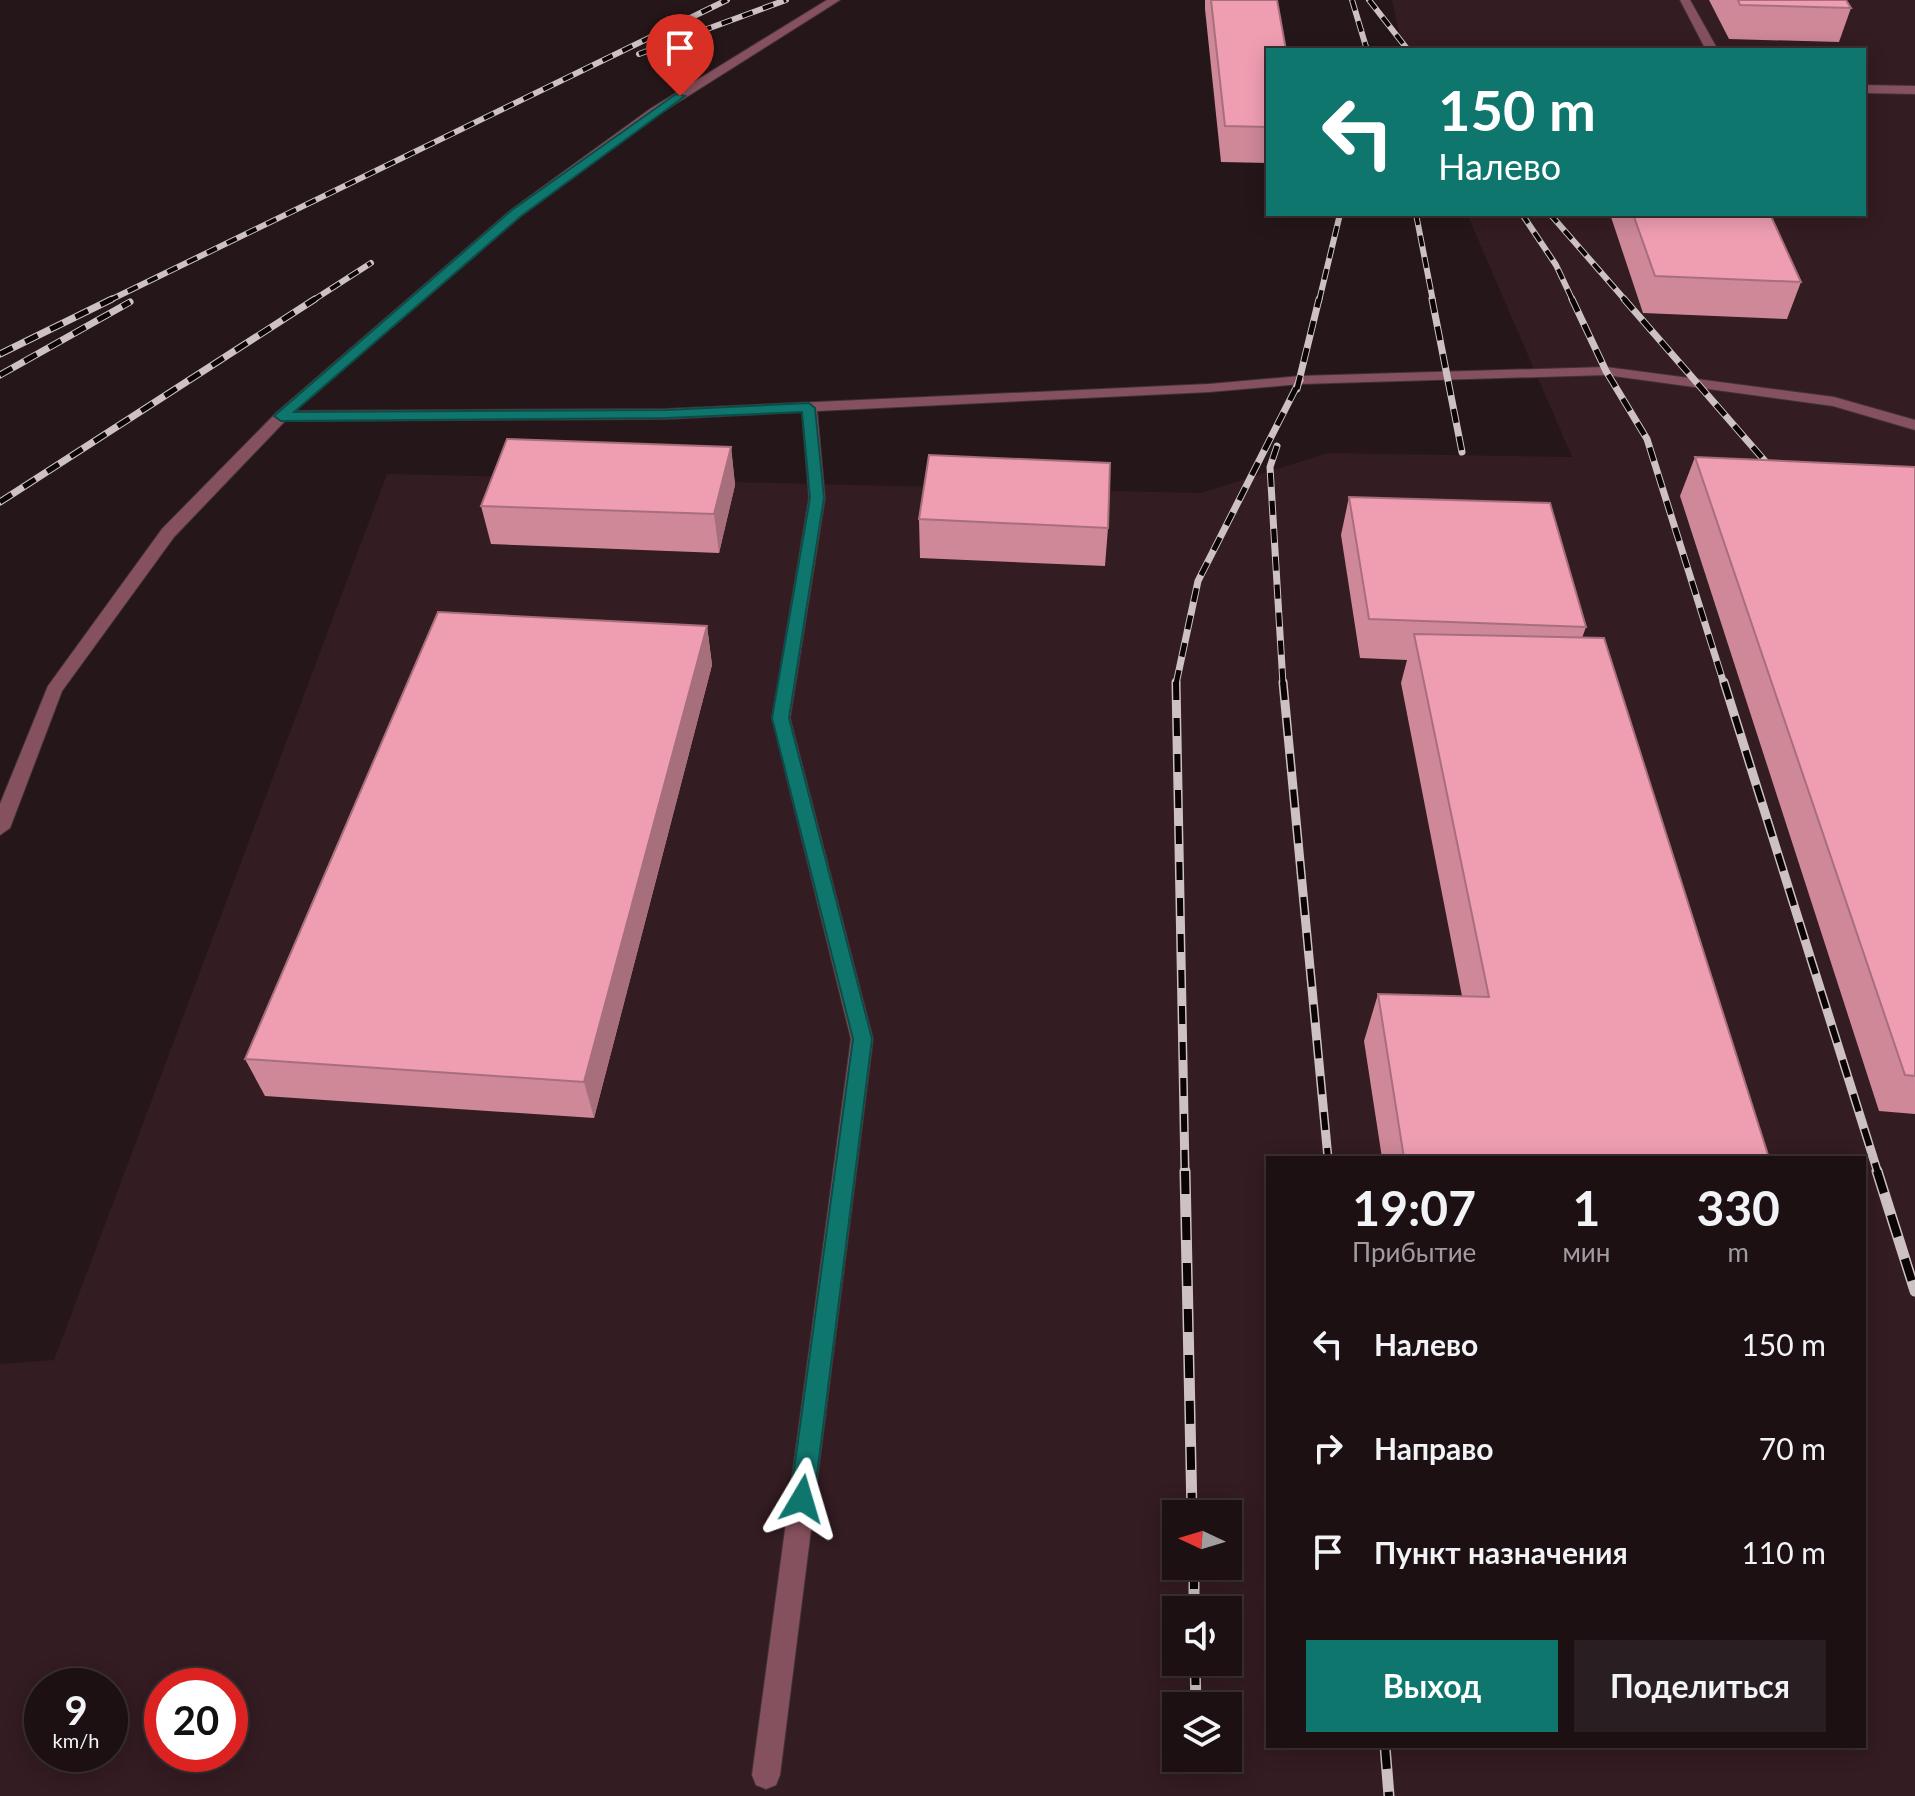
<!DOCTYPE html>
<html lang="ru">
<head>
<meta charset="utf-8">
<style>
	:root { --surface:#1c1013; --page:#291e21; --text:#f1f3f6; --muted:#a09da0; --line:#3a3033; --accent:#0f766e }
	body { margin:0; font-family:Lato,sans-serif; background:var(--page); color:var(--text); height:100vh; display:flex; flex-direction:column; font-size:30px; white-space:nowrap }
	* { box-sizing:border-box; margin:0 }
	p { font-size:26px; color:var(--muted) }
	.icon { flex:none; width:44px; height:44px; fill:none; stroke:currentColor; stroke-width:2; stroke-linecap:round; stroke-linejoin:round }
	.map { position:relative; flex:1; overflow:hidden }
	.details { position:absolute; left:1266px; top:1156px; width:600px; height:592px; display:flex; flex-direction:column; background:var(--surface); border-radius:0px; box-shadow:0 4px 20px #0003,0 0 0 2px var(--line) }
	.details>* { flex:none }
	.banner { position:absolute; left:1266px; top:48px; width:600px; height:168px; border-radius:0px; box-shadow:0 4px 20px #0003,0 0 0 2px var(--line); background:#0f766e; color:#fff; overflow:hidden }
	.needle { width:52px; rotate:274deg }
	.buttons { position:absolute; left:1162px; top:1500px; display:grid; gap:16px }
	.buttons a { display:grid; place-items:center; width:80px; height:80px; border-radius:0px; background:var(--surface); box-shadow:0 4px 20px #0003,0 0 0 2px var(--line); font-size:40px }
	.speed { position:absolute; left:24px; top:1668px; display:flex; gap:16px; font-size:40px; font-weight:700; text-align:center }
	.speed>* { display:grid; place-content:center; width:104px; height:104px; border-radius:50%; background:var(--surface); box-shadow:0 4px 20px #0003,0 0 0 2px var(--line); line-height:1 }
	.speed small { font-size:20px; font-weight:400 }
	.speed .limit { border:12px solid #d22; background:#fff; color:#111 }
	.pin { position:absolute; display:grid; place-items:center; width:68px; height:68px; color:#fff; margin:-82px -34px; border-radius:50% 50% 50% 0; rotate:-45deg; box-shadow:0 0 8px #0007 }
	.pin .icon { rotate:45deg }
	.me { position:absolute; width:88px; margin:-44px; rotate:7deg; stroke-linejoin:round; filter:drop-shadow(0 0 6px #0008) }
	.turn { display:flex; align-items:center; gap:28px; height:168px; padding:0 40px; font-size:36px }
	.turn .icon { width:104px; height:104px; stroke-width:2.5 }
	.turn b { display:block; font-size:56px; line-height:68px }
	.eta { display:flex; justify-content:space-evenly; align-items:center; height:136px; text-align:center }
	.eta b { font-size:48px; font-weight:700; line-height:56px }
	.button { display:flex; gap:16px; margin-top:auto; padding:16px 40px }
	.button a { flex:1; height:92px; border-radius:0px; background:var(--accent); color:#fff; font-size:32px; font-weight:700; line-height:92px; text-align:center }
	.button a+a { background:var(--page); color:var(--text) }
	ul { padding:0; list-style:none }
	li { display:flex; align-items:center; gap:24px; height:104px; padding:0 40px }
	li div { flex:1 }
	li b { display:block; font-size:30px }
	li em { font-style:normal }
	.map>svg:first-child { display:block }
	.built { fill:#331c22; fill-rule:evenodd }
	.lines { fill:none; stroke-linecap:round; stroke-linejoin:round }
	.minor-casing { stroke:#423336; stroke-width:2 }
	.minor { fill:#86515f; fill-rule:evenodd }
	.rail-far3-casing { stroke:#cdc1c3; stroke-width:6 }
	.rail-far2-casing { stroke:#cdc1c3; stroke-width:7 }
	.rail-far1-casing { stroke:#cdc1c3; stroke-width:9 }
	.rail-casing { stroke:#cdc1c3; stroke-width:11 }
	.rail-far3 { stroke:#0a0405; stroke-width:4; stroke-dasharray:11; stroke-linecap:butt }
	.rail-far2 { stroke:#0a0405; stroke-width:5; stroke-dasharray:14; stroke-linecap:butt }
	.rail-far1 { stroke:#0a0405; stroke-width:6; stroke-dasharray:18; stroke-linecap:butt }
	.rail { stroke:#0a0405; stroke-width:8; stroke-dasharray:23; stroke-linecap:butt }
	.wall { fill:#ce8898 }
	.shaded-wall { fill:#a76f7c }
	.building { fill:#ef9eb1; stroke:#a76f7c; stroke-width:2 }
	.route { fill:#0f766e; stroke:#0a4d48; stroke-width:2 }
</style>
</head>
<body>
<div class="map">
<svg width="1915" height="1796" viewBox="0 0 1915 1796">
	<rect width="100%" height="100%" fill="#251619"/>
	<path class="built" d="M 1392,0 L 1915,0 L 1915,1796 L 0,1796 L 0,1364 L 54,1360 L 387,474 L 1201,493 L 1328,453 L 1572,457 L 1467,214 L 1864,214 L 1864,50 L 1403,50 ZM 1268,1158 L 1864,1158 L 1864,1746 L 1268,1746 ZM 1176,1514 L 1228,1514 L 1228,1566 L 1176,1566 ZM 1176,1610 L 1228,1610 L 1228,1662 L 1176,1662 ZM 42,1686 L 110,1686 L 110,1754 L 42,1754 ZM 162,1686 L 230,1686 L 230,1754 L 162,1754 ZM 1176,1706 L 1228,1706 L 1228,1758 L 1176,1758 Z"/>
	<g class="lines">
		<defs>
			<g id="minor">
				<polygon points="827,0 840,0 658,115 521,216 295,411 666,409 1209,384 1300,376 1606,367 1834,397 1915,420 1915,430 1833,406 1606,375 1300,384 1209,392 817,411 825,498 790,718 873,1039 780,1775 776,1785 766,1789 756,1785 752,1775 851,1039 772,718 809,498 802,412 666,419 285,421 174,537 62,691 10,828 0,835 0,804 48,686 162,529 276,413 511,210 650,109"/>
				<polygon points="1680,0 1690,0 1718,50 1706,50"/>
				<polygon points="1864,85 1915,86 1915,94 1864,93"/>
			</g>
		</defs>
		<use href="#minor" class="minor-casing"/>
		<use href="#minor" class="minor"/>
		<defs>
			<g id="rail-far3">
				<polyline points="1352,0 1367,50"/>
				<polyline points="1369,0 1408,50"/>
				<polyline points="639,54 786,0"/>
				<polyline points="1416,214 1433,301"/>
				<polyline points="1522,214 1556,265 1573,301"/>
				<polyline points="1550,214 1626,301"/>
				<polyline points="108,301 727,0"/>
				<polyline points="312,301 371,263"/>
				<polyline points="1319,301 1340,214"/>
			</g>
			<g id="rail-far2">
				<polyline points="1432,299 1462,452"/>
				<polyline points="1572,299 1606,371 1647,439 1724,684"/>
				<polyline points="1624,299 1771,468"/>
				<polyline points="0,354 112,299"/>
				<polyline points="0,375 130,302"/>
				<polyline points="1297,389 1319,299"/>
				<polyline points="1277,446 1270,467 1283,684"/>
				<polyline points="0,502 315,299"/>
				<polyline points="1176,684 1198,581 1300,380"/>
			</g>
			<g id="rail-far1">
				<polyline points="1176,682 1185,1173"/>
				<polyline points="1283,682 1328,1158"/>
				<polyline points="1724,682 1878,1173"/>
			</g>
			<g id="rail">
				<polyline points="1185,1171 1192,1514"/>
				<polyline points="1877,1171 1915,1291"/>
				<polyline points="1194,1566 1194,1610"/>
				<polyline points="1195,1662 1196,1706"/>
				<polyline points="1385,1746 1389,1796"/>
			</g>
		</defs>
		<use href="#rail-far3" class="rail-far3-casing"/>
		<use href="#rail-far2" class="rail-far2-casing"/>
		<use href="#rail-far1" class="rail-far1-casing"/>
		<use href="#rail" class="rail-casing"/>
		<use href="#rail-far3" class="rail-far3"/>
		<use href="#rail-far2" class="rail-far2"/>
		<use href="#rail-far1" class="rail-far1"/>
		<use href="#rail" class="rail"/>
	</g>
	<g class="wall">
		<polygon points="1205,0 1277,0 1268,50 1268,163 1221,162 1205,9"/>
		<polygon points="1709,0 1846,0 1851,8 1839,42 1729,39"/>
		<polygon points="1610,214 1770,214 1801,282 1787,319 1643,313"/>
		<polygon points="731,447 735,485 719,553 491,544 481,506"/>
		<polygon points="1695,457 1915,467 1915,1114 1879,1111 1680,496"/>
		<polygon points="1349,497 1586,627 1582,638 1769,1158 1382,1158 1364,1041 1378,994 1462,996 1401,683 1407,660 1360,658 1341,535"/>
		<polygon points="919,519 1108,528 1105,566 920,558"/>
		<polygon points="707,626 712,665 594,1118 265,1096 245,1059"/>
	</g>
	<g class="shaded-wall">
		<polygon points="731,447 735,485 719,553 714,514"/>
		<polygon points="707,626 712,665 594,1118 584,1082"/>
	</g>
	<g class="building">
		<polygon points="1211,0 1277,0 1286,50 1268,50 1268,127 1225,126"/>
		<polygon points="1738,0 1846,0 1851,8 1740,5"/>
		<polygon points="1633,214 1770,214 1801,282 1655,276"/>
		<polygon points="507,439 731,447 714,514 481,506"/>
		<polygon points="929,455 1110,463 1108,528 919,519"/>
		<polygon points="1695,457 1915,467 1915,1076 1905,1075"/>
		<polygon points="1349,497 1550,503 1586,627 1369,619"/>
		<polygon points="438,612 707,626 584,1082 245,1059"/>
		<polygon points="1414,634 1604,638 1769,1158 1404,1158 1378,994 1489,997"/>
	</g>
	<polygon class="route" points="676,94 685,96 521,216 294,412 666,410 809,403 815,408 824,498 789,718 872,1039 814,1499 810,1507 802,1511 794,1507 790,1499 853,1039 772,718 810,498 802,412 666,418 281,421 274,416 512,210"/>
</svg>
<div class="buttons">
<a><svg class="needle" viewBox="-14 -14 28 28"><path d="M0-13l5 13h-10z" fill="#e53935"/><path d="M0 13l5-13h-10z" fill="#a09da0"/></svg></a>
<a><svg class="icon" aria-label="sound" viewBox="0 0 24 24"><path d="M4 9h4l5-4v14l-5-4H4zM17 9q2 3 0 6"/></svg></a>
<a><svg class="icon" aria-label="layers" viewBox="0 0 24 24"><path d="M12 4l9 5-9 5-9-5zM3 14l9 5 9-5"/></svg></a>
</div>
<div class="speed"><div>9<small>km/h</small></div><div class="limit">20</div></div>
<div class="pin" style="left:680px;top:96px;background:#d93025"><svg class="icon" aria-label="arrive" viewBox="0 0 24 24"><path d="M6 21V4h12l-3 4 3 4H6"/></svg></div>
<svg class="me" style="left:802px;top:1499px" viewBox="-20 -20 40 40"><path d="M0-17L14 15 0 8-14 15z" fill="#0f766e" stroke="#fff" stroke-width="4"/></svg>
<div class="banner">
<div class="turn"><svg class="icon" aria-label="left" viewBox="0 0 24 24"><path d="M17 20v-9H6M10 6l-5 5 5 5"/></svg><div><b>150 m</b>Налево</div></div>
</div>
<section class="details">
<div class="eta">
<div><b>19:07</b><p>Прибытие</p></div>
<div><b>1</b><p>мин</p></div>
<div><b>330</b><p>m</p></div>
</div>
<ul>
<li><svg class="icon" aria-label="left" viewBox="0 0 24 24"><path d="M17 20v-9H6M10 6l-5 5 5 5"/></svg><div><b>Налево</b></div><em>150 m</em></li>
<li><svg class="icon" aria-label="right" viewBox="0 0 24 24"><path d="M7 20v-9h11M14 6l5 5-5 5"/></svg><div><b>Направо</b></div><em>70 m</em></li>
<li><svg class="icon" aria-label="arrive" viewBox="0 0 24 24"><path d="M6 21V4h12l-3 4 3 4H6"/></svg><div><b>Пункт назначения</b></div><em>110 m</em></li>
</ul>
<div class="button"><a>Выход</a><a>Поделиться</a></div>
</section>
</div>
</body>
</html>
